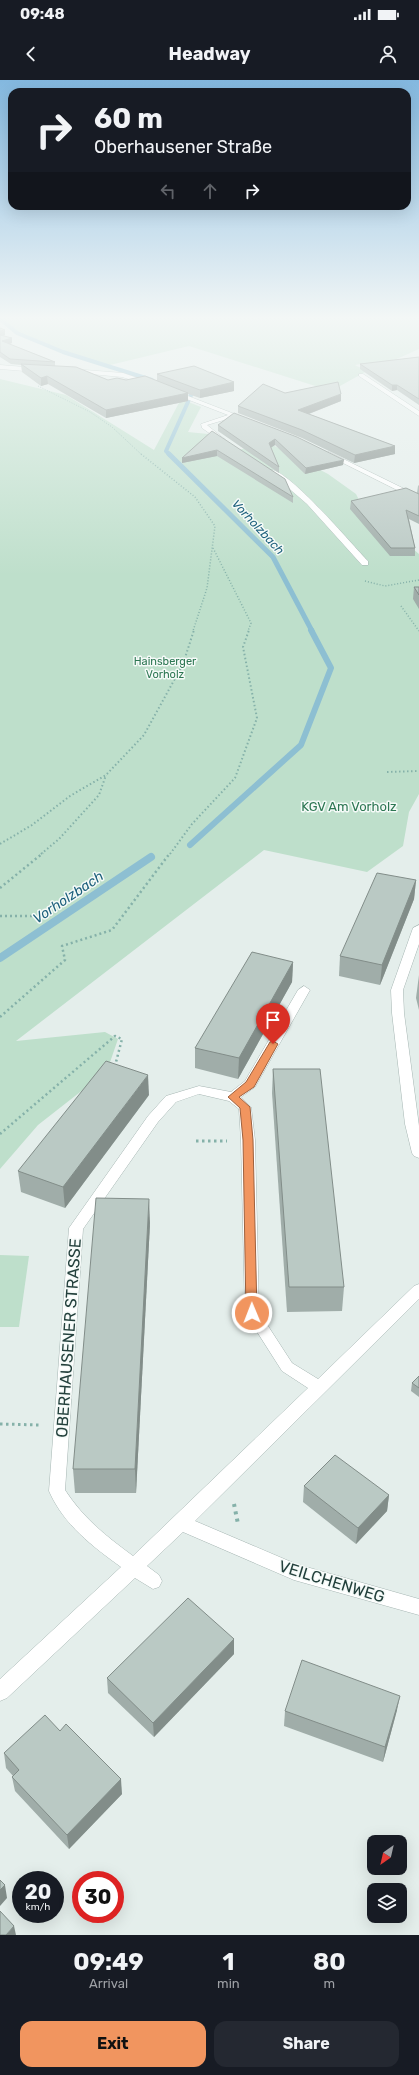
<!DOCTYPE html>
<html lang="en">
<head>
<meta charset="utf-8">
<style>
	:root { --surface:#171b24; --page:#242831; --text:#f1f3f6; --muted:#9ea1a6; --accent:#f1955f }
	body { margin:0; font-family:Rubik,sans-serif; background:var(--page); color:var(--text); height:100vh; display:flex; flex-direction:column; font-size:15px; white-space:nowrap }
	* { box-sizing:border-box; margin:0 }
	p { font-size:13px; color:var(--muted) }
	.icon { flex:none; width:22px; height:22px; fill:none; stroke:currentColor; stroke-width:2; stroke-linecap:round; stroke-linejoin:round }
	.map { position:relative; height:1855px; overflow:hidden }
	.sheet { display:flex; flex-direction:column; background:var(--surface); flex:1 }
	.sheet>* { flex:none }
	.guide { position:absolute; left:8px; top:8px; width:403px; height:122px; border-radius:12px; box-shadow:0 4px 16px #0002; background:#171b24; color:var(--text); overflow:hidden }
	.needle { width:26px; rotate:214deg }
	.controls { position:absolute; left:367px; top:1755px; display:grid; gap:8px }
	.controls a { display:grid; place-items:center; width:40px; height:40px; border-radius:8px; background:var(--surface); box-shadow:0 4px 16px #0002; font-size:20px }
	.speed { position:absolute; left:12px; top:1791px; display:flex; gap:8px; font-size:20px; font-weight:700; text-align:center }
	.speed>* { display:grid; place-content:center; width:52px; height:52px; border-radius:50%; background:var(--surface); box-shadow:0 4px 16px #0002; line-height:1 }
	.speed small { font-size:10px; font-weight:400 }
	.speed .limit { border:6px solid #d22; background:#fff; color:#111 }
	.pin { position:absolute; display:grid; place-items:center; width:34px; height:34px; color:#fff; margin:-41px -17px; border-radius:50% 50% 50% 0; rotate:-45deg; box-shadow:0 0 4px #0007 }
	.pin .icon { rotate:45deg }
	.me { position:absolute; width:44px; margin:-22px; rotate:359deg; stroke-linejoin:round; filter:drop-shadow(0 0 3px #0008) }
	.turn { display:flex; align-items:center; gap:14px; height:84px; padding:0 20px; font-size:18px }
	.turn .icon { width:52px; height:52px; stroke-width:2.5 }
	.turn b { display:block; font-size:28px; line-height:34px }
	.lanes { display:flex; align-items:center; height:38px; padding:0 20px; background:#0003; justify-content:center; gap:20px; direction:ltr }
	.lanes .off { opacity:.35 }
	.eta { display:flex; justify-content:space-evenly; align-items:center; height:68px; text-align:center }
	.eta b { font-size:24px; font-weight:700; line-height:28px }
	.cta { display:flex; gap:8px; margin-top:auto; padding:8px 20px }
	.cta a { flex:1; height:46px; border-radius:12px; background:var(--accent); color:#111; font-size:16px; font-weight:700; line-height:46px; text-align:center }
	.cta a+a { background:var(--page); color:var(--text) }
	.status { display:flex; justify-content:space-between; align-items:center; height:28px; padding:0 20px; background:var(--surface); direction:ltr }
	.status svg { height:11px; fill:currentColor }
	header { display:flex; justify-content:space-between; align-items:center; height:52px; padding:0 20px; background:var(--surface); font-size:18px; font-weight:700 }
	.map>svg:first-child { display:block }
	.green { fill:#bedfcb }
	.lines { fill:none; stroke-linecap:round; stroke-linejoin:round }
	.stream-far3 { stroke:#8dbfd2; stroke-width:4 }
	.stream-far2 { stroke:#8dbfd2; stroke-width:5 }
	.stream-far1 { stroke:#8dbfd2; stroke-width:6 }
	.stream { stroke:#8dbfd2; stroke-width:8 }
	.minor-casing { stroke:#a6b6b3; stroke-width:1 }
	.path-far5 { stroke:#85b1a9; stroke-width:1; stroke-dasharray:1 1.5; stroke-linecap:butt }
	.path-far4 { stroke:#85b1a9; stroke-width:1.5; stroke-dasharray:1 2; stroke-linecap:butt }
	.path-far3 { stroke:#85b1a9; stroke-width:2; stroke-dasharray:1.5 2.5; stroke-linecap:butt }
	.path-far2 { stroke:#85b1a9; stroke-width:2.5; stroke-dasharray:2 3; stroke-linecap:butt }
	.path-far1 { stroke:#85b1a9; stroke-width:3; stroke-dasharray:2.5 3.5; stroke-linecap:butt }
	.path { stroke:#85b1a9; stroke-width:4; stroke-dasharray:3 4.5; stroke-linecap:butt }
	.minor { fill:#fff; fill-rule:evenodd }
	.wall { fill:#a0ada9 }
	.shaded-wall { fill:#828d89 }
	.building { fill:#bac9c4; stroke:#828d89 }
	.route { fill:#f1955f; stroke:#9d613e }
	.labels { text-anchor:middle; stroke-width:3; stroke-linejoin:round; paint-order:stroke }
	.far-park-label { font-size:11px; fill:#2d7753; stroke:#f5faf8 }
	.far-water-label { font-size:12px; font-style:italic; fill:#1d607c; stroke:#f5faf8 }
	.park-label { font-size:13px; fill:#2d7753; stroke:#f5faf8 }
	.water-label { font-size:14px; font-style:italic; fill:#1d607c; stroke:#f5faf8 }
	.near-street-label { font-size:16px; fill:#23403c; stroke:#f5faf8 }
</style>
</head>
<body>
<div class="status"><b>09:48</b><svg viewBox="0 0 49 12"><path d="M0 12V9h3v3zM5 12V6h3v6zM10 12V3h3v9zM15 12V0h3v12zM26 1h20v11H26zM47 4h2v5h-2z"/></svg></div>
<header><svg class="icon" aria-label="back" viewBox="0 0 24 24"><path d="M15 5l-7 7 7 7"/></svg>Headway<svg class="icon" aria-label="person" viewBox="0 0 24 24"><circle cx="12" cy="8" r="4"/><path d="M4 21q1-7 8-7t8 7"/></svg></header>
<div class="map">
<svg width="419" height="1855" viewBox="0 0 419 1855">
	<rect width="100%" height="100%" fill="#e4eeeb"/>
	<g class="green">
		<polygon points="0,236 419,236 419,269 381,286 366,283 355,285 367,291 331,311 189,266 110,285 63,272 41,261 17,253 0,239"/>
		<polygon points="0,299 66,315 154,370 181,319 201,327 188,352 208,354 235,371 267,362 328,394 356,414 362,426 419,474 419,714 409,732 403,766 367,792 264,770 16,961 105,952 118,959 107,991 38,1045 0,1089"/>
		<polygon points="0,1175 29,1176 19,1247 0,1247"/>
	</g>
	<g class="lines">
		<g class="stream-far3">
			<polyline points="0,239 17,253 63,272 152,300"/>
			<polyline points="170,375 166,371 192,313 184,311"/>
		</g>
		<polyline class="stream-far2" points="169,374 273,477 312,551"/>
		<polyline class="stream-far1" points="190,765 301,665 331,588 311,550"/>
		<polyline class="stream" points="0,878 151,777"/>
		<defs>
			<g id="minor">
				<polygon points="0,285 37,288 40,290 37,292 0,289"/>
				<polygon points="72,289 123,293 155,304 152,306 122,297 70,292"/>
				<polygon points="359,294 363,294 419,331 419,336 359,296"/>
				<polygon points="171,311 175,311 250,340 247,342 234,337 207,345 227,361 222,362 202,348 201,344 228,335 171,313"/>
				<polygon points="329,372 419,416 419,421 327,375 326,374"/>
				<path d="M 270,390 C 287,387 353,466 368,481 L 368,485 L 362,485 L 307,424 L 270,392 Z"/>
				<polygon points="419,845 419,864 403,910 404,933 419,1046 419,1078 414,1076 412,1073 405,1044 392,933 391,910 413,848"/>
				<path d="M 304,906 L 310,910 L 255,1007 L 241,1017 L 251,1027 L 255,1060 L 259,1232 L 292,1283 L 318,1299 L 414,1206 L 419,1204 L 419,1219 L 195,1441 L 296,1484 L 419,1519 L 419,1535 L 294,1500 L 183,1452 L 147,1486 L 159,1495 L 162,1501 L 159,1507 L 153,1509 L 135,1498 L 7,1618 L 0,1621 L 0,1599 L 121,1487 C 92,1466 64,1445 49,1411 L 69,1148 L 148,1036 L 166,1016 L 199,1006 L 231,1012 L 245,1001 L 298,910 ZM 199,1014 L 229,1021 L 239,1029 L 241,1060 L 245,1233 L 282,1291 L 308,1308 L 133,1476 C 106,1456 84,1439 65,1410 L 83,1149 L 158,1042 L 176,1022 Z"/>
			</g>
		</defs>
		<use href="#minor" class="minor-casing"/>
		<polyline class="path-far5" points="38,306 90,332 112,347 142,375"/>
		<g class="path-far4">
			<polyline points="141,374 195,417 215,446 207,508 193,551"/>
			<polyline points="213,468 251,543 248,551"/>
			<polyline points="365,501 385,506 419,500"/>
			<polyline points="401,526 419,551"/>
		</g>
		<g class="path-far3">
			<polyline points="387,692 419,691"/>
			<polyline points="0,764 32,745 70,716 106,695 144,655 183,584 194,550"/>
			<polyline points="41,774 59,759 99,715 106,695"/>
			<polyline points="170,774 192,744 235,698 257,638 243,567 249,550"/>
		</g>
		<g class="path-far2">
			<polyline points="0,808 43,773"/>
			<polyline points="0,836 50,836"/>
			<polyline points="0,937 65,880 62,866 112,850 170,773"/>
			<polyline points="0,1054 115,956 122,959 115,986"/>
		</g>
		<g class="path-far1">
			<polyline points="196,1061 227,1061"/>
			<polyline points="0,1344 41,1345"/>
		</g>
		<polyline class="path" points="234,1424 238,1444"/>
		<use href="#minor" class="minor"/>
	</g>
	<g class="wall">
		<polygon points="0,248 5,255 3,256 12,258 12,263 10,264 55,282 55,286 108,300 157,301 157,294 234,302 234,311 200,318 188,314 188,321 106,338 48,304 41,306 22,292 21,285 11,284 0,277"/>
		<polygon points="419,277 419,325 397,310 392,311 360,289 360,284"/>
		<polygon points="285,313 341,321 309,334 395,366 395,374 354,383 302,358 238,333 238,326"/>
		<polygon points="234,333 343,385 305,394 275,365 271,367 279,387 279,393 218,351 218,345"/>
		<polygon points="212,351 293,417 293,423 217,376 182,383 182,378"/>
		<polygon points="419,405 419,444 409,439 415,468 415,476 390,476 350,429 351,421 417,413 418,406"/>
		<polygon points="414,507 419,507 419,529 413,519"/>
		<polygon points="416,800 414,819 380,905 339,896 340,876"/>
		<polygon points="293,882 292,902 238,999 195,988 195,968"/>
		<polygon points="419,895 419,930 416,918"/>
		<polygon points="273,989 344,1207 342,1231 287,1232 272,1013"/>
		<polygon points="149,1015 65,1128 21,1112 18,1091"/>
		<polygon points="150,1143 136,1413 75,1413 73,1389"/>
		<polygon points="419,1296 419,1317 411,1311 412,1303"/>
		<polygon points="304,1406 389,1415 387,1431 356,1464 303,1422"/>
		<polygon points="234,1574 154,1657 108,1613 107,1598"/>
		<polygon points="397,1630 383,1682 284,1646 285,1631"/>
		<polygon points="60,1651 122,1714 69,1769 15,1711 12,1697 13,1696 6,1688 4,1673"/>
	</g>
	<g class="shaded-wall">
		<polygon points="5,250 5,255 0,257 0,251"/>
		<polygon points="12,258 12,263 2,266 2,261"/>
		<polygon points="47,296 48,304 41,306 41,298"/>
		<polygon points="234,302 234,311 200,318 200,310"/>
		<polygon points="392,305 397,305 397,310 392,311"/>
		<polygon points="188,313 188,321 106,338 106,330"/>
		<polygon points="341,314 341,321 298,338 298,330"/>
		<polygon points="275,359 275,365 269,369 269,363"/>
		<polygon points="395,366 395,374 354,383 355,375"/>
		<polygon points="217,370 217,376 182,383 182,378"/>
		<polygon points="344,380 343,385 305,394 306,388"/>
		<polygon points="416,800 414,819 380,905 382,885"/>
		<polygon points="293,882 292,902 238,999 239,978"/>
		<polygon points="148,995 149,1015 65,1128 63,1107"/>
		<polygon points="149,1119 150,1143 136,1413 135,1389"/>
		<polygon points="389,1415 387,1431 356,1464 358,1448"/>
		<polygon points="234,1559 234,1574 154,1657 153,1643"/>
		<polygon points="400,1616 397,1630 383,1682 385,1667"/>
		<polygon points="121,1699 122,1714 69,1769 67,1755"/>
		<polygon points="5,1805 7,1818 0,1826 0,1810"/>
		<polygon points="14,1846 16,1855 6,1855"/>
	</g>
	<g class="building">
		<polygon points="0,248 5,250 0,251"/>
		<polygon points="0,255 12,258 2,261 55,282 10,279 0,272"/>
		<polygon points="419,277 419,319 397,305 392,305 360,284"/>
		<polygon points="21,284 76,287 108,300 117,298 126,300 145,296 188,313 106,330 47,296 41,298"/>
		<polygon points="194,286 234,302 200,310 157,294"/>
		<polygon points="338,302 341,314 298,330 395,366 355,375 302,350 238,326 263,304 285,313"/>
		<polygon points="234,333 297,357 344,380 306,388 275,359 269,363 279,387 218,345"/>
		<polygon points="212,351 285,399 293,417 217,370 182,378"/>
		<polygon points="406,408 419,414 419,436 406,430 415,468 391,468 351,421"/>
		<polygon points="414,507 419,507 419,515"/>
		<polygon points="377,793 416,800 382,885 340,876"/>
		<polygon points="252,872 293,882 239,978 195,968"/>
		<polygon points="106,981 148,995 63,1107 18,1091"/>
		<polygon points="273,989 320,989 344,1207 289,1207"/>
		<polygon points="96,1118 149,1119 135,1389 73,1389"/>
		<polygon points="419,1296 419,1308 412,1303"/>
		<polygon points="335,1375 389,1415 358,1448 304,1406"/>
		<polygon points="188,1518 234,1559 153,1643 107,1598"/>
		<polygon points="302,1580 400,1616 385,1667 285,1631"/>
		<polygon points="45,1635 60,1651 66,1644 121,1699 67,1755 12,1697 19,1690 4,1673"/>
		<polygon points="0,1800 5,1805 0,1810"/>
		<polygon points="0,1831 14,1846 6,1855 0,1855"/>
	</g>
	<linearGradient id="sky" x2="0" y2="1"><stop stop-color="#83b8df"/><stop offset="0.48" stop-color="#f3f7f6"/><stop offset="1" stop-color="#f3f7f6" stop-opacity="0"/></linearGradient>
	<rect width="419" height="495" fill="url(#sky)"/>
	<polygon class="route" points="273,961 278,964 254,1007 239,1017 250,1027 253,1060 257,1233 256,1237 248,1237 246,1233 243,1060 240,1028 228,1017 246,1002 270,962"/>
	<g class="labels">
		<g class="far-park-label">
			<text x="165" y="585">Hainsberger<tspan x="165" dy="13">Vorholz</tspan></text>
		</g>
		<g class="far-water-label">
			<text transform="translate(258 447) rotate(47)" y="4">Vorholzbach</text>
		</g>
		<g class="park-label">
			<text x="349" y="731">KGV Am Vorholz</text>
		</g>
		<g class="water-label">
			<text transform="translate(68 817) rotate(-34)" y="5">Vorholzbach</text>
		</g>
		<g class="near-street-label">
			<text transform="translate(68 1258) rotate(-86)" y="6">OBERHAUSENER STRASSE</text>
			<text transform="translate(332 1501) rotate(17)" y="6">VEILCHENWEG</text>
		</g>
	</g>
</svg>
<div class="controls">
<a><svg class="needle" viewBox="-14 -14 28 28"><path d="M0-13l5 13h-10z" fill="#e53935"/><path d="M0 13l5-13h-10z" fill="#9ea1a6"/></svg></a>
<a><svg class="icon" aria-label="layers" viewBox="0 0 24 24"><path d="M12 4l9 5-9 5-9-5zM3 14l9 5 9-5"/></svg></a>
</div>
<div class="speed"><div>20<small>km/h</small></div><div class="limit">30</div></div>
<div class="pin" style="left:273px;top:964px;background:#d93025"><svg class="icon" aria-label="arrive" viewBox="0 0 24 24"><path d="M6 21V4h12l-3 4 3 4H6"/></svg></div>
<svg class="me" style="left:252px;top:1233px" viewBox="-20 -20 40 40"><circle r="17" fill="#f1955f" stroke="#fff" stroke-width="3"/><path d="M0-11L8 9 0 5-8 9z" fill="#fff"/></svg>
<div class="guide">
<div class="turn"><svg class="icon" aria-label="right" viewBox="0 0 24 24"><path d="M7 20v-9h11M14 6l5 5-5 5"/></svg><div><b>60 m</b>Oberhausener Straße</div></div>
<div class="lanes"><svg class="icon off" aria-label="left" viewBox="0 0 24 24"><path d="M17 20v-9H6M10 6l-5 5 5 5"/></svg><svg class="icon off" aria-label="ahead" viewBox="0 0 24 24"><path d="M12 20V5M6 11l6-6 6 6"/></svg><svg class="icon" aria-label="right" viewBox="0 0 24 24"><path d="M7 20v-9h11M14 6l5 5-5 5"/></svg></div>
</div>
</div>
<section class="sheet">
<div class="eta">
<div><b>09:49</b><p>Arrival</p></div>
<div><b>1</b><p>min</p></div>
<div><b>80</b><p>m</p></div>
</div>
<div class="cta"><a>Exit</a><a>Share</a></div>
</section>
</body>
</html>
